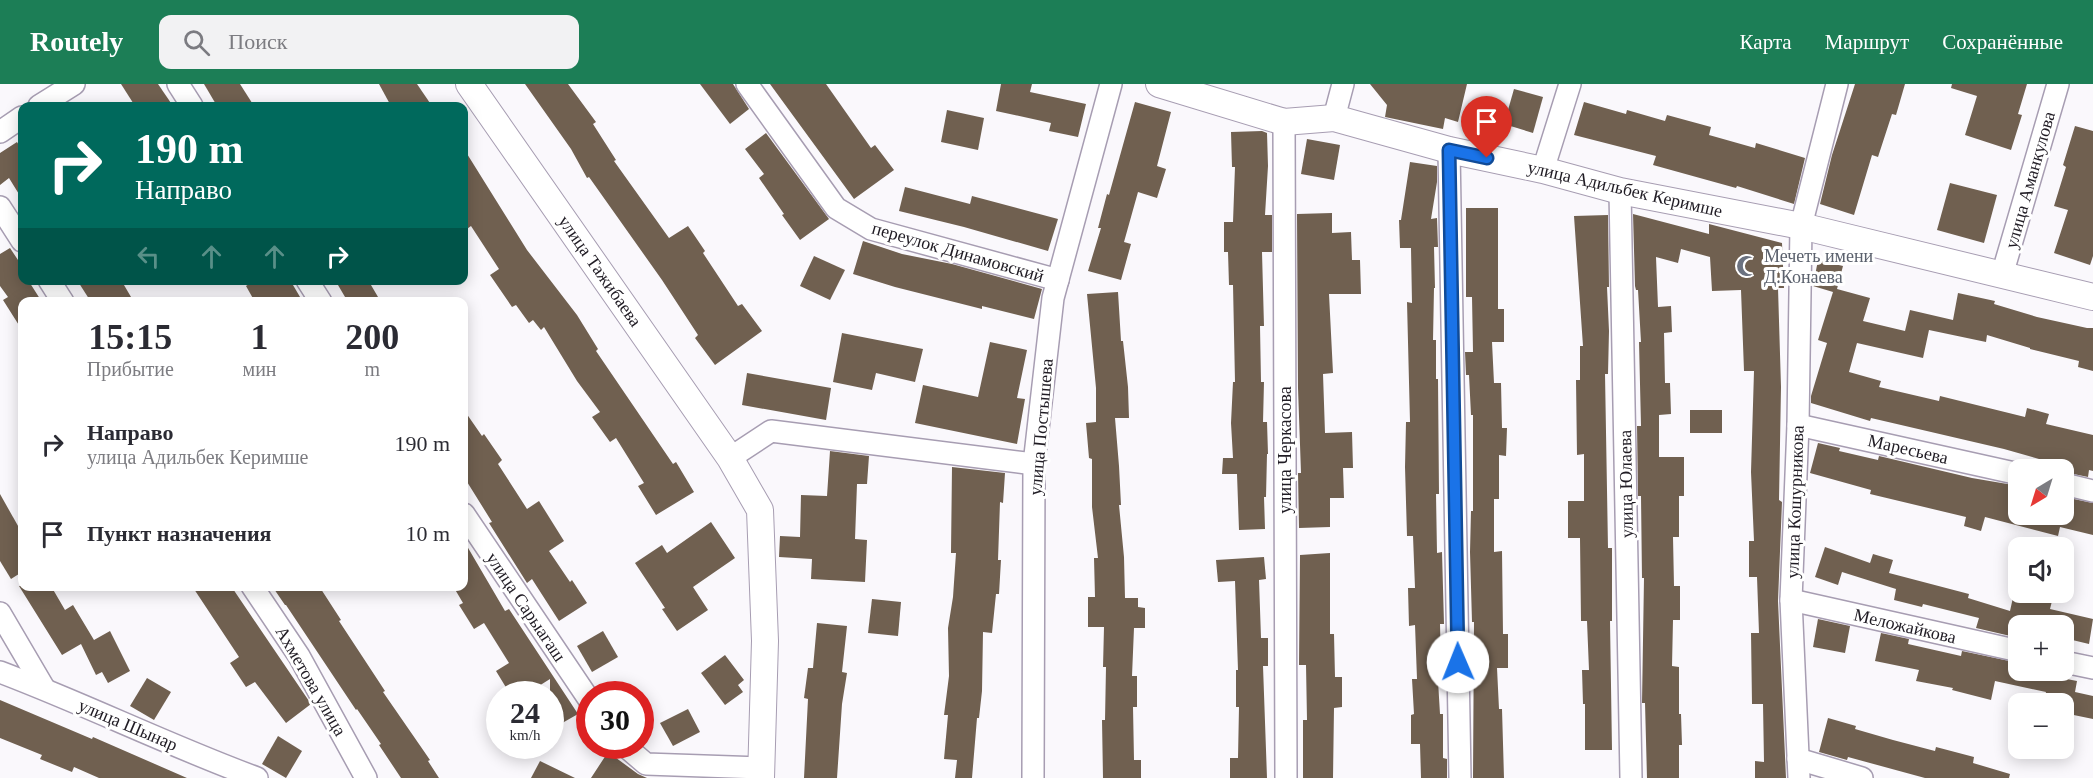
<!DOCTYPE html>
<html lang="ru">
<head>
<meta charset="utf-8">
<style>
	:root { --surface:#fff; --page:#f2f2f3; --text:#2b2b33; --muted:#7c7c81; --accent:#1c7e56 }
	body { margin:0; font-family:"Times New Roman",serif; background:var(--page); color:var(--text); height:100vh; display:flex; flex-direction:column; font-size:22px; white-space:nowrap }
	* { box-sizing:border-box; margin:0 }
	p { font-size:20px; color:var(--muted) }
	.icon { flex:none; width:33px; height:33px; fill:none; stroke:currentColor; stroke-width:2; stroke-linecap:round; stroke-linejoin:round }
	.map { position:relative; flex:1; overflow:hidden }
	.side { position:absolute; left:18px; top:213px; width:450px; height:294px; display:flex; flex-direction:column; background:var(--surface); border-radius:12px; box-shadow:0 3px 15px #0003 }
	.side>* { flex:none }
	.banner { position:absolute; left:18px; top:18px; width:450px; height:183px; border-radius:12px; box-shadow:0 3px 15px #0003; background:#00695c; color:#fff; overflow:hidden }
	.needle { width:39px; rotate:218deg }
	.tools { position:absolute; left:2008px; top:375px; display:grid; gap:12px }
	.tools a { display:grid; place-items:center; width:66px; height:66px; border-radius:12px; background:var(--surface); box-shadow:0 3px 15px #0003; font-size:30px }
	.speed { position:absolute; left:486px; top:597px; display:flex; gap:12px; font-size:30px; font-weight:700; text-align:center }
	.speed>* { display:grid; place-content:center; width:78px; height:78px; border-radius:50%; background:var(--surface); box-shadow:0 3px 15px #0003; line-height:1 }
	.speed small { font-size:15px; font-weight:400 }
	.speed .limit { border:9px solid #d22; background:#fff; color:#111 }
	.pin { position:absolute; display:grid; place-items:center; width:51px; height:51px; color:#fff; margin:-62px -26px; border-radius:50% 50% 50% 0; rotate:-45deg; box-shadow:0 0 6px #0007 }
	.pin .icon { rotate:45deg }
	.me { position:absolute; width:66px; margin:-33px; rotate:359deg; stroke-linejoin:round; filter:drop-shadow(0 0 4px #0008) }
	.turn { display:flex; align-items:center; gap:21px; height:126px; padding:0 18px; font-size:27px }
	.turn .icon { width:78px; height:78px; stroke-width:2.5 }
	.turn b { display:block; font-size:42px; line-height:51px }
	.lanes { display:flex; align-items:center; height:57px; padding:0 18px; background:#0003; justify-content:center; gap:30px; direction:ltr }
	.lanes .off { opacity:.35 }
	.eta { display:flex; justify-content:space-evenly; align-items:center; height:102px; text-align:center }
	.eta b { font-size:36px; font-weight:700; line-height:42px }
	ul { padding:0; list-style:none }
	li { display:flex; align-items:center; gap:18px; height:90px; padding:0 18px }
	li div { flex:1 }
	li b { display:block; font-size:22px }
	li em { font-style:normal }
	header { display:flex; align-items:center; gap:36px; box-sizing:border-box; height:84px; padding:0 30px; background:var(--accent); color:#fff }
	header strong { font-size:28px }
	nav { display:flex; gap:33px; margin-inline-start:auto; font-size:21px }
	.search { width:420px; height:54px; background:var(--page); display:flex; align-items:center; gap:15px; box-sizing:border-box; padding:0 21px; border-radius:12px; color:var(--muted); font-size:22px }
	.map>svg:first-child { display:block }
	.building { fill:#706050 }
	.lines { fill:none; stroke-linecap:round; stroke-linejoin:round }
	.minor-casing { stroke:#a79db2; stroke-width:24 }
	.tertiary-casing { stroke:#a79db2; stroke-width:28 }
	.minor { stroke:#fff; stroke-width:21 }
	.tertiary { stroke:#fff; stroke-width:26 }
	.route-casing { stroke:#114b97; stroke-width:15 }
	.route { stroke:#1a73e8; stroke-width:10 }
	.labels { text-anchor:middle; stroke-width:6; stroke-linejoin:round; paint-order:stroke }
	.street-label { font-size:18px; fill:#201c24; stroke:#fff }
	.worship-label { font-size:18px; fill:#5b616d; stroke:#fff; text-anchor:start }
</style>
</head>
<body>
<header>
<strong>Routely</strong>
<div class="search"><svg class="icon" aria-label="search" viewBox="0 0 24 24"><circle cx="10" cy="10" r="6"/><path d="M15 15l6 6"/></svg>Поиск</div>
<nav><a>Карта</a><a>Маршрут</a><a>Сохранённые</a></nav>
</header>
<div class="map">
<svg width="2093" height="694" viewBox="0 0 2093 694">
	<rect width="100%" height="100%" fill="#faf8fc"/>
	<g class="building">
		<polygon points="121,0 158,0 173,22 135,22"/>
		<polygon points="204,0 240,0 254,22 217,22"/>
		<polygon points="379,0 417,0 432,22 391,22"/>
		<polygon points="525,0 568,0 596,38 593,40 616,76 614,77 669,154 688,142 705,167 703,169 738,222 742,220 762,247 715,281 695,254 698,251 662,196 589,93 587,94 571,65"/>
		<polygon points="700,0 733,0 749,25 730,40"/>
		<polygon points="770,0 826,0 871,64 875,61 894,86 854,115"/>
		<polygon points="1001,0 1032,0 1030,8 1086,20 1078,53 1049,47 1051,39 996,27"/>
		<polygon points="1370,0 1467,0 1458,38 1445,34 1443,45 1385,33 1387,21"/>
		<polygon points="1855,0 1905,0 1896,31 1892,30 1878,73 1872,71 1854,131 1820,120 1832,71"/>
		<polygon points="1952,0 2027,0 2018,30 2022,31 2011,66 1965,51 1977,12 1951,4"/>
		<polygon points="1514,5 1543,13 1533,49 1504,40"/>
		<polygon points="1135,18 1171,28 1157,82 1166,85 1157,114 1138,108 1124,158 1131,160 1121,196 1088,187 1101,144 1098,144 1107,110 1109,111"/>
		<polygon points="1584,18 1626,30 1627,26 1665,37 1667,31 1711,43 1709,51 1755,64 1756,59 1805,74 1794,120 1737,102 1736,104 1653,81 1656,72 1574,51"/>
		<polygon points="947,26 984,34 978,66 941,58"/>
		<polygon points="2075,42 2093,47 2093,172 2090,181 2054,169 2068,126 2054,122 2066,83 2063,81"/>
		<polygon points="1262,47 1267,49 1268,82 1265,131 1272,131 1272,168 1262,168 1264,242 1260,242 1261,298 1264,298 1263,338 1267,338 1268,370 1267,370 1266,413 1264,413 1265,445 1239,446 1237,390 1222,390 1223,374 1233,374 1231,339 1233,298 1235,298 1233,201 1229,201 1228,168 1224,168 1224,138 1233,138 1235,83 1232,83 1231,48"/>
		<polygon points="766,49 829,135 800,156 782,131 784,130 759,94 764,90 745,65"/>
		<polygon points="1307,55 1340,61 1334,96 1301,90"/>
		<polygon points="17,58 22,66 22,115 9,94 0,101 0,69"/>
		<polygon points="464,65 527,166 577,231 598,265 596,267 673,380 676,378 694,408 656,431 638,402 644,399 616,354 610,358 592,333 600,328 577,297 544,243 541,246 533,236 529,239 516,221 512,223 490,191 499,185 471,142 464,147"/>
		<polygon points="1410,78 1437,82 1437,98 1431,135 1437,134 1438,163 1434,163 1435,204 1434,204 1433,256 1436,256 1436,295 1438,295 1439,410 1436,410 1437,469 1442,468 1444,540 1440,540 1441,580 1437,580 1440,630 1443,630 1443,674 1447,675 1447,694 1421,694 1420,660 1411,660 1411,631 1414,630 1412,595 1417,595 1415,541 1409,542 1408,504 1415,504 1413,452 1407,452 1405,383 1406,338 1410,338 1407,218 1412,219 1411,164 1400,164 1399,136 1401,136"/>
		<polygon points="1950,99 1997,111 1984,159 1937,146"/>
		<polygon points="905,103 970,120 972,112 1058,135 1048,167 964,143 899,127"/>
		<polygon points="1466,124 1498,124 1498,225 1504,225 1504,258 1492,258 1494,299 1501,299 1502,344 1507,344 1506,372 1499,371 1499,415 1494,415 1494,468 1502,467 1503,550 1508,550 1508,584 1497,584 1499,625 1502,625 1504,694 1473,694 1474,538 1472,538 1470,468 1471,427 1473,427 1473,331 1471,331 1469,291 1466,291 1465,268 1473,268 1472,213 1466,213"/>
		<polygon points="1332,129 1332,149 1351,148 1352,176 1360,176 1361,210 1329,210 1333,289 1323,290 1325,349 1352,348 1353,384 1343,384 1344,414 1330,414 1330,443 1299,444 1298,389 1301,389 1298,304 1297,130"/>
		<polygon points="1633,130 1709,150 1709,140 1782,159 1784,204 1778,204 1781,303 1779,416 1782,418 1778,517 1786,694 1755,694 1755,677 1764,678 1763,620 1752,620 1751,549 1759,549 1757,493 1749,493 1749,457 1754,457 1751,388 1754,287 1744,287 1741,206 1712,207 1710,173 1681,165 1678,179 1656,173 1658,223 1671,222 1672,248 1664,249 1665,299 1670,299 1671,330 1659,331 1659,373 1684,373 1684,412 1679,412 1679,453 1673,453 1674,502 1680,502 1680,536 1673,536 1672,582 1679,583 1679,630 1681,630 1682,661 1679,661 1679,694 1647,694 1645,619 1642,619 1644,494 1642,494 1641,412 1638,412 1637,342 1641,342 1639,258 1641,258 1638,206 1636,206 1635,202"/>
		<polygon points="1608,131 1609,203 1607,203 1609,247 1608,290 1605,290 1608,464 1612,464 1612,537 1610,537 1612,666 1585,666 1585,620 1583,620 1582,586 1589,586 1587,537 1581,537 1580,454 1568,454 1568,417 1584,417 1584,370 1577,371 1576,296 1580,296 1580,262 1583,262 1574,132"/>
		<polygon points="863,157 902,170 952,180 1042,205 1034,235 982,222 982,225 895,203 853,190"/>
		<polygon points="10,164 22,182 22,196 28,196 42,218 22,218 22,246 3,216 8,213 0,202 0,170"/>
		<polygon points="814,172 845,186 830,216 800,202"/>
		<polygon points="1818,176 1843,182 1837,205 1870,214 1863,237 1905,247 1910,226 1953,236 1958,209 1995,217 1994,220 2037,233 2087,244 2093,244 2093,287 2078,283 2079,277 2030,265 2030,264 1987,251 1986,258 1929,246 1923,274 1857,259 1849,288 1881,297 1879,303 1939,317 1940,312 2025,333 2027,324 2049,330 2046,340 2093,351 2093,387 2089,386 2088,393 2064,388 2064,386 2045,383 2046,377 2004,365 1871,334 1870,337 1811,319 1811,312 1827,259 1818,256 1833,208 1813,202"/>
		<polygon points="77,196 121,196 134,218 91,218"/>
		<polygon points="255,196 290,196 303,218 255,218 246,202"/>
		<polygon points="335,196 368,196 381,218 348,218"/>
		<polygon points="1118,208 1121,257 1123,257 1128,303 1129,334 1115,334 1119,382 1121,421 1119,421 1124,473 1125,514 1138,514 1138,523 1145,524 1145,544 1134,544 1132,592 1137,592 1137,623 1133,623 1134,676 1141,676 1141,694 1103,694 1102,636 1105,636 1106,583 1103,583 1104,543 1088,543 1088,513 1095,513 1094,474 1098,474 1092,423 1092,375 1089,374 1086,339 1096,338 1096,304 1087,210"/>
		<polygon points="842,249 923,265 915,298 876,289 872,306 833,298"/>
		<polygon points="990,258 1027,266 1017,314 1025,315 1017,360 915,339 923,301 978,313"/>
		<polygon points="747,289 831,304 826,336 742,321"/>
		<polygon points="464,326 482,352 484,350 502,376 498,380 527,425 539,417 564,457 549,467 570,498 572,496 587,519 559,537 532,495 527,499 489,439 492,438 464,393"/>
		<rect x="1690" y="326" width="32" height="23"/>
		<polygon points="1818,359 1840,364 1839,367 1878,376 1879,372 1972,394 2019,402 2019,430 2064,430 2064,413 2093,419 2093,451 2060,443 2058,452 1985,433 1981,447 1964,442 1966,433 1870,410 1871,406 1810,389"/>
		<polygon points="830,367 869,372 867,400 857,400 855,455 867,456 865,498 811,495 812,475 779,473 780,452 800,453 801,411 827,412"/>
		<polygon points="952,383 1005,389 1003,419 1000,418 998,476 1001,476 999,510 996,510 992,549 983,548 982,607 979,634 977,634 972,694 955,694 957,676 944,675 948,631 944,631 949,592 948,544 953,513 956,469 951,469"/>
		<polygon points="0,410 22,449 22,488 11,495 0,477"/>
		<polygon points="711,438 735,474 693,503 708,526 677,547 662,525 665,524 635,479 662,461 667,469"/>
		<polygon points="464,457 505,527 509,525 578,630 550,646 550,595 526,610 510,610 496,587 509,579 484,539 474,545 459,521 463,519 453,502 464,502"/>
		<polygon points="1825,463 1870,479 1873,470 1893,476 1889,489 1969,510 1968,514 2010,527 2014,509 2052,517 2050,525 2093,535 2089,560 2064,554 2064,542 2019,542 2019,554 1976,544 1979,534 1923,520 1922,523 1894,516 1896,505 1842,488 1838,501 1815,493"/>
		<polygon points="1330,469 1330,550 1334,550 1335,593 1342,593 1342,623 1334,624 1333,694 1303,694 1303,636 1307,636 1306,581 1299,581 1300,471"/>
		<polygon points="1264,473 1266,495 1259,496 1261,554 1268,554 1268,582 1263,582 1267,694 1230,694 1230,674 1238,674 1239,623 1236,623 1236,586 1238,586 1235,497 1218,498 1216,476"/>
		<polygon points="19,502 51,502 65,526 73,521 94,556 110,547 130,587 108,599 102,588 96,591 81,560 62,571"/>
		<polygon points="192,502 231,502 311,620 286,639 255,598 246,603 230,579 239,573"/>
		<polygon points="272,502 319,502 341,536 339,537 385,607 383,608 430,676 428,677 439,694 401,694 379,661 381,660 357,625 356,626 286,521 285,521"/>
		<polygon points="872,515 901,518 898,552 868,549"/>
		<polygon points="1818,535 1850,542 1845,569 1813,563"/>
		<polygon points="817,539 847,542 842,588 847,589 842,620 837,694 804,694 808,615 804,614 808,584 813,584"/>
		<polygon points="603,547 618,573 592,588 577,562"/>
		<polygon points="1881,549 1909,555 1908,560 1961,572 1962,567 2019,579 2019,586 2042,586 2041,590 2077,597 2075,608 2093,612 2093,635 2064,629 2064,620 2043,620 2046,608 1995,597 1991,616 1952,606 1953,604 1916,597 1919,586 1875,577"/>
		<polygon points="725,571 744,596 738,601 743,608 725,621 701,589"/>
		<polygon points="147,594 171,608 154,636 130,622"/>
		<polygon points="0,616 92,655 93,653 187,694 99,694 74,683 72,688 40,675 42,671 0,654"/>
		<polygon points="688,625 700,648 673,662 660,639"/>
		<polygon points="1828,634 1856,642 1855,645 1893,656 1935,667 1936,663 1974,673 1973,679 2010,690 2009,694 1925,694 1848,673 1847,676 1819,668"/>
		<polygon points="278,652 302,667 286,694 262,680"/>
		<polygon points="608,668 638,690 647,694 591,694"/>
		<polygon points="540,677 575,694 531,694"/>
	</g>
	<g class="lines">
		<defs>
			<g id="minor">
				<polyline points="178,0 192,22"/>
				<polyline points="747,0 836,124 871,145 1058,196"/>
				<polyline points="39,22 74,0"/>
				<polyline points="1334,34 1343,0"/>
				<polyline points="1284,38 1286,694"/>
				<polyline points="0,48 22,33"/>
				<polyline points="1449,66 1460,694"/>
				<polyline points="1543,86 1570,0"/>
				<polyline points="1620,107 1631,694"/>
				<polyline points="0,123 22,157"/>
				<polyline points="2002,191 2058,0"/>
				<polyline points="49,196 63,218"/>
				<polyline points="307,196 321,218"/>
				<polyline points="1798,341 2019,390"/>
				<polyline points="730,374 771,347 1034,380"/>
				<polyline points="2064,400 2093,407"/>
				<polyline points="464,430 590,617"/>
				<polyline points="252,502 299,572 366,694"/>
				<polyline points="1791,516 2019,567"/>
				<polyline points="0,529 44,604"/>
				<polyline points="2064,578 2093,584"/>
				<path d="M 0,588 C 87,621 170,662 257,694"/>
				<polyline points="625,662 646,680 761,684"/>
				<polyline points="1798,675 1862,694"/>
				<polyline points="1033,694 1034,380 1053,214 1111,0"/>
				<polyline points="1799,694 1791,516 1798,341 1801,142 1837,0"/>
			</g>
			<g id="tertiary">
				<polyline points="469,0 730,374 760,426 765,557 761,694"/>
				<polyline points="1159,0 1284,38 1334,34 1449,66 1543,86 1620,107 1801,142 2093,213"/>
			</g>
		</defs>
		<use href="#minor" class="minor-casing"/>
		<use href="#tertiary" class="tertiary-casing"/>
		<use href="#minor" class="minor"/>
		<use href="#tertiary" class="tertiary"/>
	</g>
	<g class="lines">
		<defs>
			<polyline id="route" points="1458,578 1449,66 1487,74"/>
		</defs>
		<use href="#route" class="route-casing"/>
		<use href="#route" class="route"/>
	</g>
	<defs>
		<symbol id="mosque-bare" viewBox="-9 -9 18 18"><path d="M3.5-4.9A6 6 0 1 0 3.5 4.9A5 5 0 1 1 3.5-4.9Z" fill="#6b7280" stroke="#fff" stroke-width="2.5" paint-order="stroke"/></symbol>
	</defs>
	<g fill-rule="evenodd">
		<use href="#mosque-bare" x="1732" y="167" width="30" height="30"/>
	</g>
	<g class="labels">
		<g class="street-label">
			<text transform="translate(2030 96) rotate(-74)" y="6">улица Аманкулова</text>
			<text transform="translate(1625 105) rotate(13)" y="6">улица Адильбек Керимше</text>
			<text transform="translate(958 168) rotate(16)" y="6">переулок Динамовский</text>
			<text transform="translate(600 187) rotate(55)" y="6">улица Тажибаева</text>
			<text transform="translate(1041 343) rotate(-85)" y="6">улица Постышева</text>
			<text transform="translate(1908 365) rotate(13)" y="6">Маресьева</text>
			<text transform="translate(1285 366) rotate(-90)" y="6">улица Черкасова</text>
			<text transform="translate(1626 400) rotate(-91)" y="6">улица Юлаева</text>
			<text transform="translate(1795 418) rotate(-88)" y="6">улица Кошурникова</text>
			<text transform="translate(526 523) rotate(56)" y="6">улица Сарыагаш</text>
			<text transform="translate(1905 542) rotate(13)" y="6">Меложайкова</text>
			<text transform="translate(311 597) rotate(60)" y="6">Ахметова улица</text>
			<text transform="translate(128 641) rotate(23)" y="6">улица Шынар</text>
		</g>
		<g class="worship-label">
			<text x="1764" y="178">Мечеть имени<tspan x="1764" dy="21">Д.Конаева</tspan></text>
		</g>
	</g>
</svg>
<div class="tools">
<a><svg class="needle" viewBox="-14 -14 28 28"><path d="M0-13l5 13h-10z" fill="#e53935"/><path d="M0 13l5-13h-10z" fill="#7c7c81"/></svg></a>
<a><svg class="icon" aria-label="sound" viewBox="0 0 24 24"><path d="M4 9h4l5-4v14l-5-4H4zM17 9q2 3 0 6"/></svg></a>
<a>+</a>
<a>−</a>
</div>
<div class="speed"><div>24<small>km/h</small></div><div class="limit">30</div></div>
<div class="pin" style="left:1487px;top:74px;background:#d93025"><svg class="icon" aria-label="arrive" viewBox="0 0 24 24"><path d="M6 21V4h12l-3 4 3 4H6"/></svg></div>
<svg class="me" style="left:1458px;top:578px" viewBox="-20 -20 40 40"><circle r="19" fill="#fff"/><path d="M0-13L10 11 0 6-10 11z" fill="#1a73e8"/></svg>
<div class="banner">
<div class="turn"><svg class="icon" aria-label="right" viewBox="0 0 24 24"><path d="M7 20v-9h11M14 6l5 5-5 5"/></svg><div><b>190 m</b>Направо</div></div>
<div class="lanes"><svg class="icon off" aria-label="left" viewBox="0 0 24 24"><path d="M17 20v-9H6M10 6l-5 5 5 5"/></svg><svg class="icon off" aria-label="ahead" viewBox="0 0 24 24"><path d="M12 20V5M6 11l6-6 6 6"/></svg><svg class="icon off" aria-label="ahead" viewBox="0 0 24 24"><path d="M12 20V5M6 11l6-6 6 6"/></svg><svg class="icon" aria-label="right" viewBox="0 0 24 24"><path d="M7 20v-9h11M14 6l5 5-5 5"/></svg></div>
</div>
<section class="side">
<div class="eta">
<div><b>15:15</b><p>Прибытие</p></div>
<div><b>1</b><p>мин</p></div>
<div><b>200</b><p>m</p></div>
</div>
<ul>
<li><svg class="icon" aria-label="right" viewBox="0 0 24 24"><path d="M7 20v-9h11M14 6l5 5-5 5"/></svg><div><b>Направо</b><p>улица Адильбек Керимше</p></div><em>190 m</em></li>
<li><svg class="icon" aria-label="arrive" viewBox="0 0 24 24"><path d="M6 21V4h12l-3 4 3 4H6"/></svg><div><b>Пункт назначения</b></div><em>10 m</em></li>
</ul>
</section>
</div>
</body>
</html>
